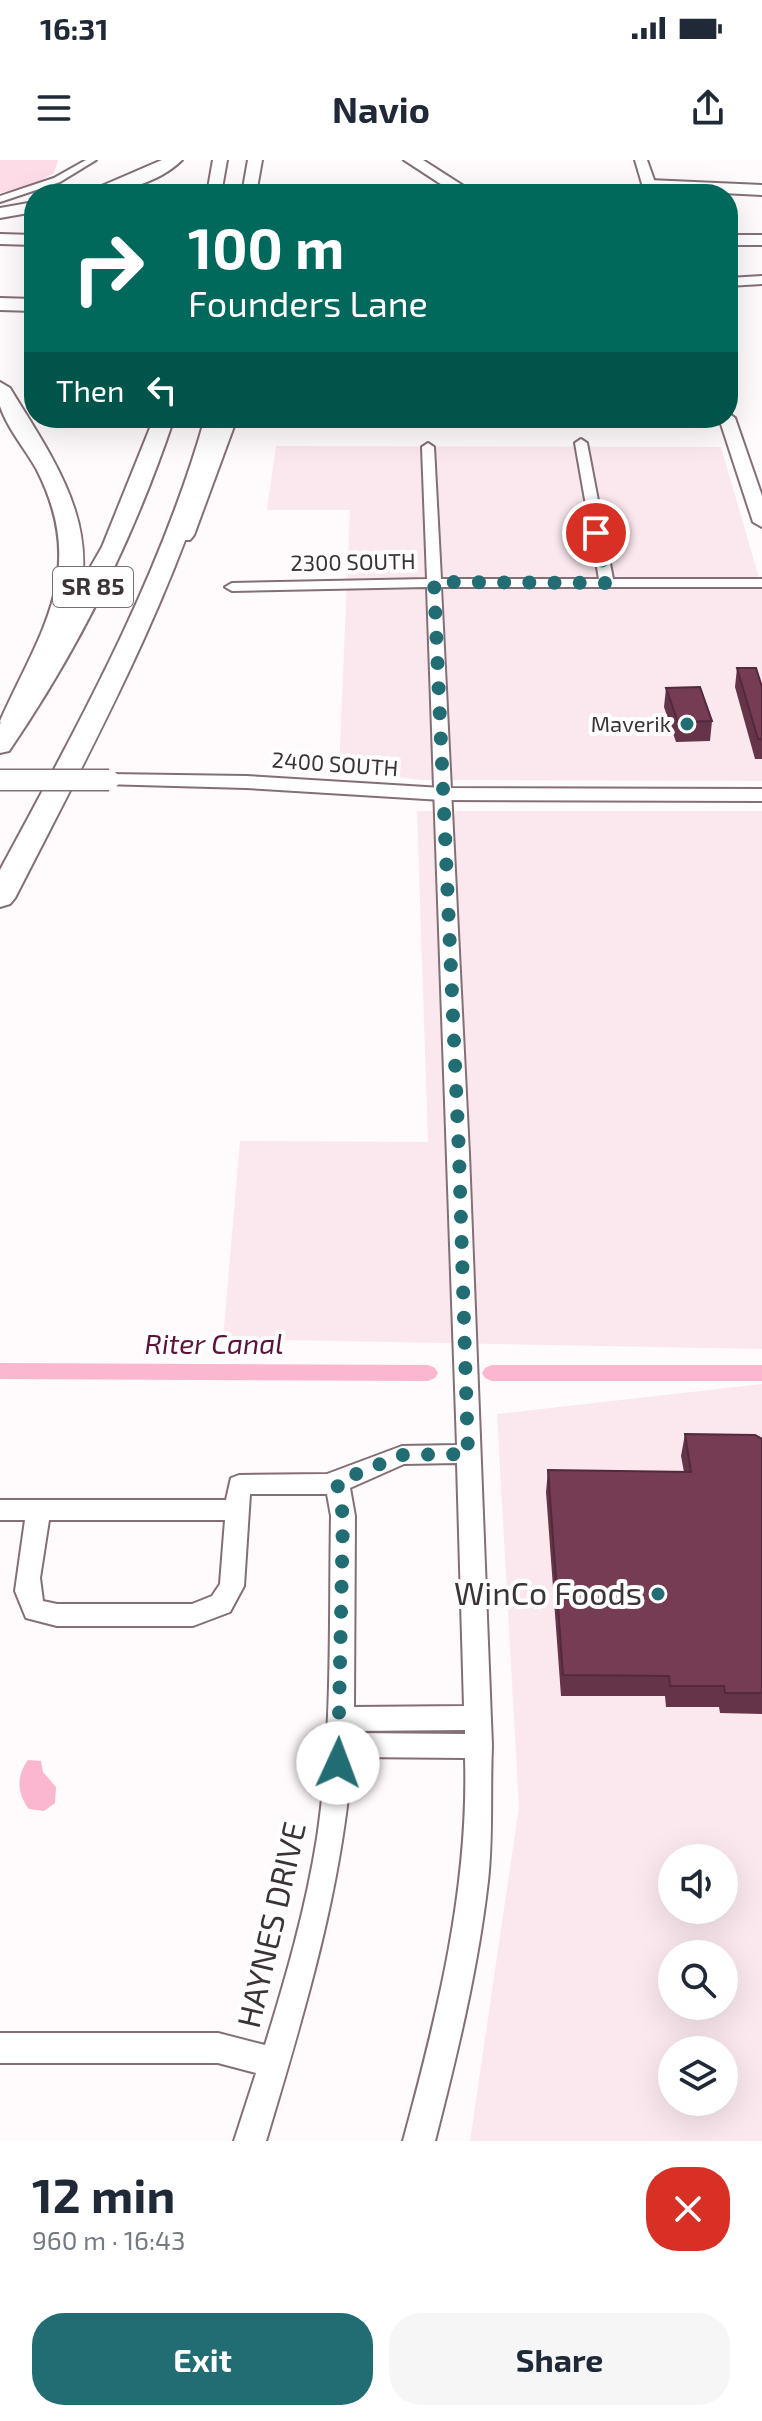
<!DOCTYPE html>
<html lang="en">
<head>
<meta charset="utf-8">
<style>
	:root { --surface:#fff; --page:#f6f6f7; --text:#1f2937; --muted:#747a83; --accent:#226d74 }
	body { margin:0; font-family:"Exo 2",sans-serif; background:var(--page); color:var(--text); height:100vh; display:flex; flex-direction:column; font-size:30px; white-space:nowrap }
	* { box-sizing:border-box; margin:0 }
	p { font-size:26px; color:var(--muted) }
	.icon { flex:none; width:44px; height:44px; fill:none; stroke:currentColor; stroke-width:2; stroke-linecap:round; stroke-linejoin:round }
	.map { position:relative; height:1981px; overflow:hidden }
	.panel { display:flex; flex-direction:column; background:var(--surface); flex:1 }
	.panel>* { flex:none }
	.top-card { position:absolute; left:24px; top:24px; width:714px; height:244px; border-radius:32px; box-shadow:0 8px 32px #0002; background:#00695c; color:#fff; overflow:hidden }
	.tools { position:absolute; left:658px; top:1684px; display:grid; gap:16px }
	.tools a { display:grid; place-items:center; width:80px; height:80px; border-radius:50%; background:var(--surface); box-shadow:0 8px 32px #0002; font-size:40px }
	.pin { position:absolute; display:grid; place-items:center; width:68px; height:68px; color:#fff; margin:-34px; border:4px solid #fff; border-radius:50%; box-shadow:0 2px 8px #0007 }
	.me { position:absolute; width:88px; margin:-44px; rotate:2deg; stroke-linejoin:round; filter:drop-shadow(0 0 6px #0008) }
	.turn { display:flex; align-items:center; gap:28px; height:168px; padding:0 32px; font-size:36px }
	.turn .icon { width:104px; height:104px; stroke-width:2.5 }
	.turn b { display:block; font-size:56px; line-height:68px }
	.then { display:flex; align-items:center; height:76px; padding:0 32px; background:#0003; gap:16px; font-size:30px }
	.round { display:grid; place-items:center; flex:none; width:84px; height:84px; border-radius:32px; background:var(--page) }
	.head { display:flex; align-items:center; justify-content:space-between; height:136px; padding:0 32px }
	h1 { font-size:48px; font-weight:700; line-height:60px }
	.primary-button { display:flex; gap:16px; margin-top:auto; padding:16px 32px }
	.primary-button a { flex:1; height:92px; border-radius:32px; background:var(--accent); color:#fff; font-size:32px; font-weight:700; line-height:92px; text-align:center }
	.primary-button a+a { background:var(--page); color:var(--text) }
	.status { display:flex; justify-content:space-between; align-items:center; height:56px; padding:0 40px; background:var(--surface); direction:ltr }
	.status svg { height:22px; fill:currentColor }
	header { display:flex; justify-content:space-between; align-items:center; height:104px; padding:0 32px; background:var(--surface); font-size:36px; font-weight:700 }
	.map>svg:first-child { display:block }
	.built { fill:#fbe8ef; fill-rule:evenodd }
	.green { fill:#fddbe7 }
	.water { fill:#fbb6d0 }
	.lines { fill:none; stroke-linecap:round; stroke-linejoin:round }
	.canal { fill:#fbb6d0; fill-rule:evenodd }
	.minor-casing { stroke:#846f77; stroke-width:4 }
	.tertiary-casing { stroke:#846f77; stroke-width:4 }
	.secondary-casing { stroke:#846f77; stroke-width:4 }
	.primary-casing { stroke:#846f77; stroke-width:4 }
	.trunk-casing { stroke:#846f77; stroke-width:4 }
	.motorway-casing { stroke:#846f77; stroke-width:4 }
	.minor { fill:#fff; fill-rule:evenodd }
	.tertiary { fill:#fff; fill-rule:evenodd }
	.secondary { fill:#fff; fill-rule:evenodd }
	.primary { fill:#fff; fill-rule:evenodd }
	.trunk { fill:#fff; fill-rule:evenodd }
	.motorway { fill:#fff; fill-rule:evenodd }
	.tertiary-bridge-casing { stroke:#846f77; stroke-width:23; stroke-linecap:butt }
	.tertiary-bridge { stroke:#fff; stroke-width:20 }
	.wall { fill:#653448 }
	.building { fill:#753c54; stroke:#522a3b; stroke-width:2 }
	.route { stroke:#226d74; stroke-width:14; stroke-dasharray:0 25.2 }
	.poi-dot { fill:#226d74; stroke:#fff; stroke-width:3 }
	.labels { text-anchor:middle; stroke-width:8; stroke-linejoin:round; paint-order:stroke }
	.far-street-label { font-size:22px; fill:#3c3336; stroke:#fff }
	.far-poi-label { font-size:22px; fill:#3c3336; stroke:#fff; text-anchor:end }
	.shield { fill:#fff; stroke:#767072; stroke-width:2 }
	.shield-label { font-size:24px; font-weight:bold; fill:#3c3336 }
	.water-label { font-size:28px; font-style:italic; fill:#5e1139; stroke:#fff }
	.near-poi-label { font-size:32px; fill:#3c3336; stroke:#fff; text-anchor:end }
	.near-street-label { font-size:32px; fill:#3c3336; stroke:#fff }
</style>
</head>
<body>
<div class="status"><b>16:31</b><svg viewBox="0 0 49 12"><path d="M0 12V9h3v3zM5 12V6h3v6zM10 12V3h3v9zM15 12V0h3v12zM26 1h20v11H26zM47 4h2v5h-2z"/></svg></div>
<header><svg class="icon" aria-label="menu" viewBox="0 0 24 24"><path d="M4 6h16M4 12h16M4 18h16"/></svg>Navio<svg class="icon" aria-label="share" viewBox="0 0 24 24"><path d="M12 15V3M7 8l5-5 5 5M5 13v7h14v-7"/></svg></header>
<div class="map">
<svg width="762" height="1981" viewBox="0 0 762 1981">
	<rect width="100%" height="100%" fill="#fffafb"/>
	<g class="built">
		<polygon points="276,286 721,287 762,428 762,621 421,620 339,609 350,350 267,350"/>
		<polygon points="417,651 762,651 762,1189 223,1179 240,981 428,982"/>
		<path d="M 762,1224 L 762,1981 L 470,1981 L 519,1647 L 497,1254 ZM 672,1698 L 724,1698 L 724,1750 L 672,1750 ZM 672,1794 L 724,1794 L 724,1846 L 672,1846 ZM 672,1890 L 724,1890 L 724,1942 L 672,1942 Z"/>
	</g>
	<polygon class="green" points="0,0 58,0 54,13 30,26 0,33"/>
	<path class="water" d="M 28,1600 L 41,1601 L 43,1612 L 56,1627 L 55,1643 L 44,1651 L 29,1649 C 17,1634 16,1616 28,1600 Z"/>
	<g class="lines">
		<g class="canal">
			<polygon points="0,1203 428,1205 435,1208 438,1213 435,1218 428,1221 0,1219"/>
			<polygon points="492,1205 762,1205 762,1221 492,1221 485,1218 482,1213 485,1208"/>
		</g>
		<defs>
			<g id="minor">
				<polygon points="86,0 96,0 60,22 0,42 0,36 54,18"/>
				<path d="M 581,279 L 587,283 L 613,419 L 762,419 L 762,427 L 441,427 L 469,994 L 492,1586 C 490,1631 493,1676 488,1721 C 478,1809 457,1895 435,1981 L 403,1981 C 437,1856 469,1729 465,1598 L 352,1597 C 342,1730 304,1854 266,1981 L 234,1981 L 256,1913 L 218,1903 L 0,1903 L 0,1873 L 218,1873 L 265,1885 C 286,1817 306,1748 317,1678 C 333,1571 329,1464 331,1356 L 327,1334 L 250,1334 L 244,1426 L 230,1452 L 193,1466 L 57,1466 L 26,1458 L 15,1431 L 25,1360 L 0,1360 L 0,1340 L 226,1340 L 231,1318 L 239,1315 L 327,1314 L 402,1286 L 457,1285 L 427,427 L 232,431 L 225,427 L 232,423 L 427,419 L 422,287 L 428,283 L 434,287 L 441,419 L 599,419 L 575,283 ZM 457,1303 L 464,1546 L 354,1547 L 355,1356 L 350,1328 L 404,1304 ZM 49,1360 L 225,1360 L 220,1424 L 212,1436 L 192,1444 L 57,1444 L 43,1441 L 40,1418 ZM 465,1570 L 465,1574 L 353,1573 L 353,1571 Z"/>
			</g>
			<polygon id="tertiary" points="109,614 246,616 442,628 762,629 762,641 442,640 246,628 102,624 102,616"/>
			<g id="secondary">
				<polygon points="635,0 647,0 659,34 645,34"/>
				<polygon points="762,116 762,124 728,126 728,118"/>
				<polygon points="728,253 735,258 762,336 762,367 753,362 719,258 728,258"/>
			</g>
			<g id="primary">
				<polygon points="213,0 227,0 221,34 207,34"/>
				<polygon points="248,0 262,0 256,34 242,34"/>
			</g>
			<g id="trunk">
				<path d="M 154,258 L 174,258 C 135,375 79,489 9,591 L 0,593 L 0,564 L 102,387 Z"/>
				<path d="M 205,258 L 225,258 C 179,429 95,581 15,738 L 10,744 L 0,747 L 0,710 C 79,563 159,420 205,258 Z"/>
			</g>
			<g id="motorway">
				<path d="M 162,0 L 182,0 C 158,24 115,34 83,34 Z"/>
				<polygon points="404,0 423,0 476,34 456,34"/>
				<polygon points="649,20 762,25 762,35 643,29 643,21"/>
				<polygon points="34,42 34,52 0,58 0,48"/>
				<polygon points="0,74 34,75 34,85 0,84"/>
				<rect x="728" y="75" width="34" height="10"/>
				<polygon points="0,138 34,139 34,151 0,150"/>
				<path d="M 0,222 L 10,228 C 57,305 105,369 73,462 C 61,497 41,529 27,563 L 23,569 L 3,569 L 0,561 C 41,470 88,411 37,310 C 26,290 7,268 0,246 C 0,239 0,229 0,222 Z"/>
				<polygon points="215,258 237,258 194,375 190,380 174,380 170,375"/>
			</g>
		</defs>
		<use href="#minor" class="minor-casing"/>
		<use href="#tertiary" class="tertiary-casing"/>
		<use href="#secondary" class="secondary-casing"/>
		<use href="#primary" class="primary-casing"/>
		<use href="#trunk" class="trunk-casing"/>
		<use href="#motorway" class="motorway-casing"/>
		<use href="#minor" class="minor"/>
		<use href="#tertiary" class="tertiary"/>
		<use href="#secondary" class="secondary"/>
		<use href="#primary" class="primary"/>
		<use href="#trunk" class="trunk"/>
		<use href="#motorway" class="motorway"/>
		<defs>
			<polyline id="tertiary-bridge" points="0,620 109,620"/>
		</defs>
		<use href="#tertiary-bridge" class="tertiary-bridge-casing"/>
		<use href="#tertiary-bridge" class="tertiary-bridge"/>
	</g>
	<g class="wall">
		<polygon points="737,508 762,527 762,599 755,599 735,527"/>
		<polygon points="666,528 712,561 710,581 676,582 664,547"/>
		<polygon points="685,1274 762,1279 762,1554 720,1553 719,1547 666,1547 665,1536 561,1536 546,1332 548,1310 684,1312 681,1296"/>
	</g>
	<g class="building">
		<polygon points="737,508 756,508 762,527 762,579 758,579"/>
		<polygon points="700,527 712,561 678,562 666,528"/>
		<polygon points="685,1274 755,1275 762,1279 762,1533 725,1533 724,1526 670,1526 669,1516 563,1515 548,1310 691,1312"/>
	</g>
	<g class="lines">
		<polyline class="route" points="338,1603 343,1356 337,1322 402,1295 468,1294 459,994 434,422 607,423 596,373"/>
	</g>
	<g class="poi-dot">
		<circle cx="687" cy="564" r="8"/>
		<circle cx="658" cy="1434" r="8"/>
	</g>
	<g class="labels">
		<g class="far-street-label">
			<text transform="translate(353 402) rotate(-1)" y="8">2300 SOUTH</text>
			<text transform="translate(335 604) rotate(4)" y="8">2400 SOUTH</text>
		</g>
		<g class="far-poi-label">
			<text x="671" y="572">Maverik</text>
		</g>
		<rect class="shield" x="53" y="407" width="80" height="40" rx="6"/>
		<g class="shield-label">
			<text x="93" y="435">SR 85</text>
		</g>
		<g class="water-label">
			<text x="214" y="1194">Riter Canal</text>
		</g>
		<g class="near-poi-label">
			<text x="642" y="1445">WinCo Foods</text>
		</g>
		<g class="near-street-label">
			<text transform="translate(272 1765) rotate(-77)" y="11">HAYNES DRIVE</text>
		</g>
	</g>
</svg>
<div class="tools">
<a><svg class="icon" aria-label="sound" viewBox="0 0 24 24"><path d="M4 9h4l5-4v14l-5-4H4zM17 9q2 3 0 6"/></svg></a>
<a><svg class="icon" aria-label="search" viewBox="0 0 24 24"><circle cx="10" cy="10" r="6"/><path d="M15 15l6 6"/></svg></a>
<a><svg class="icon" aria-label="layers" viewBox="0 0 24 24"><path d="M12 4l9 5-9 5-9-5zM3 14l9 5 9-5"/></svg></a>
</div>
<div class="pin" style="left:596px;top:373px;background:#d93025"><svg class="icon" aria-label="arrive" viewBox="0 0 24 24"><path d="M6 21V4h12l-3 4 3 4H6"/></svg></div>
<svg class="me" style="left:338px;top:1603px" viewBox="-20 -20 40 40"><circle r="19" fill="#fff"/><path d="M0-13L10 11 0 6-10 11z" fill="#226d74"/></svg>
<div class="top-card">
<div class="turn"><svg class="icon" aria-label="right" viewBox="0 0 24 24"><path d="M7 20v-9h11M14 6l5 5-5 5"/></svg><div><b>100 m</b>Founders Lane</div></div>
<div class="then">Then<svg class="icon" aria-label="left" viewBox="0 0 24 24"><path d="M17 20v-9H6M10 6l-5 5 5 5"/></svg></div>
</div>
</div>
<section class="panel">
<div class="head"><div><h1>12 min</h1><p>960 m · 16:43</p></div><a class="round" style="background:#d93025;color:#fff"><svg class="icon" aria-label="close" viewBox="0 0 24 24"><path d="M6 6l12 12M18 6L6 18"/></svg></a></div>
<div class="primary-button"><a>Exit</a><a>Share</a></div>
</section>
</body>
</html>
